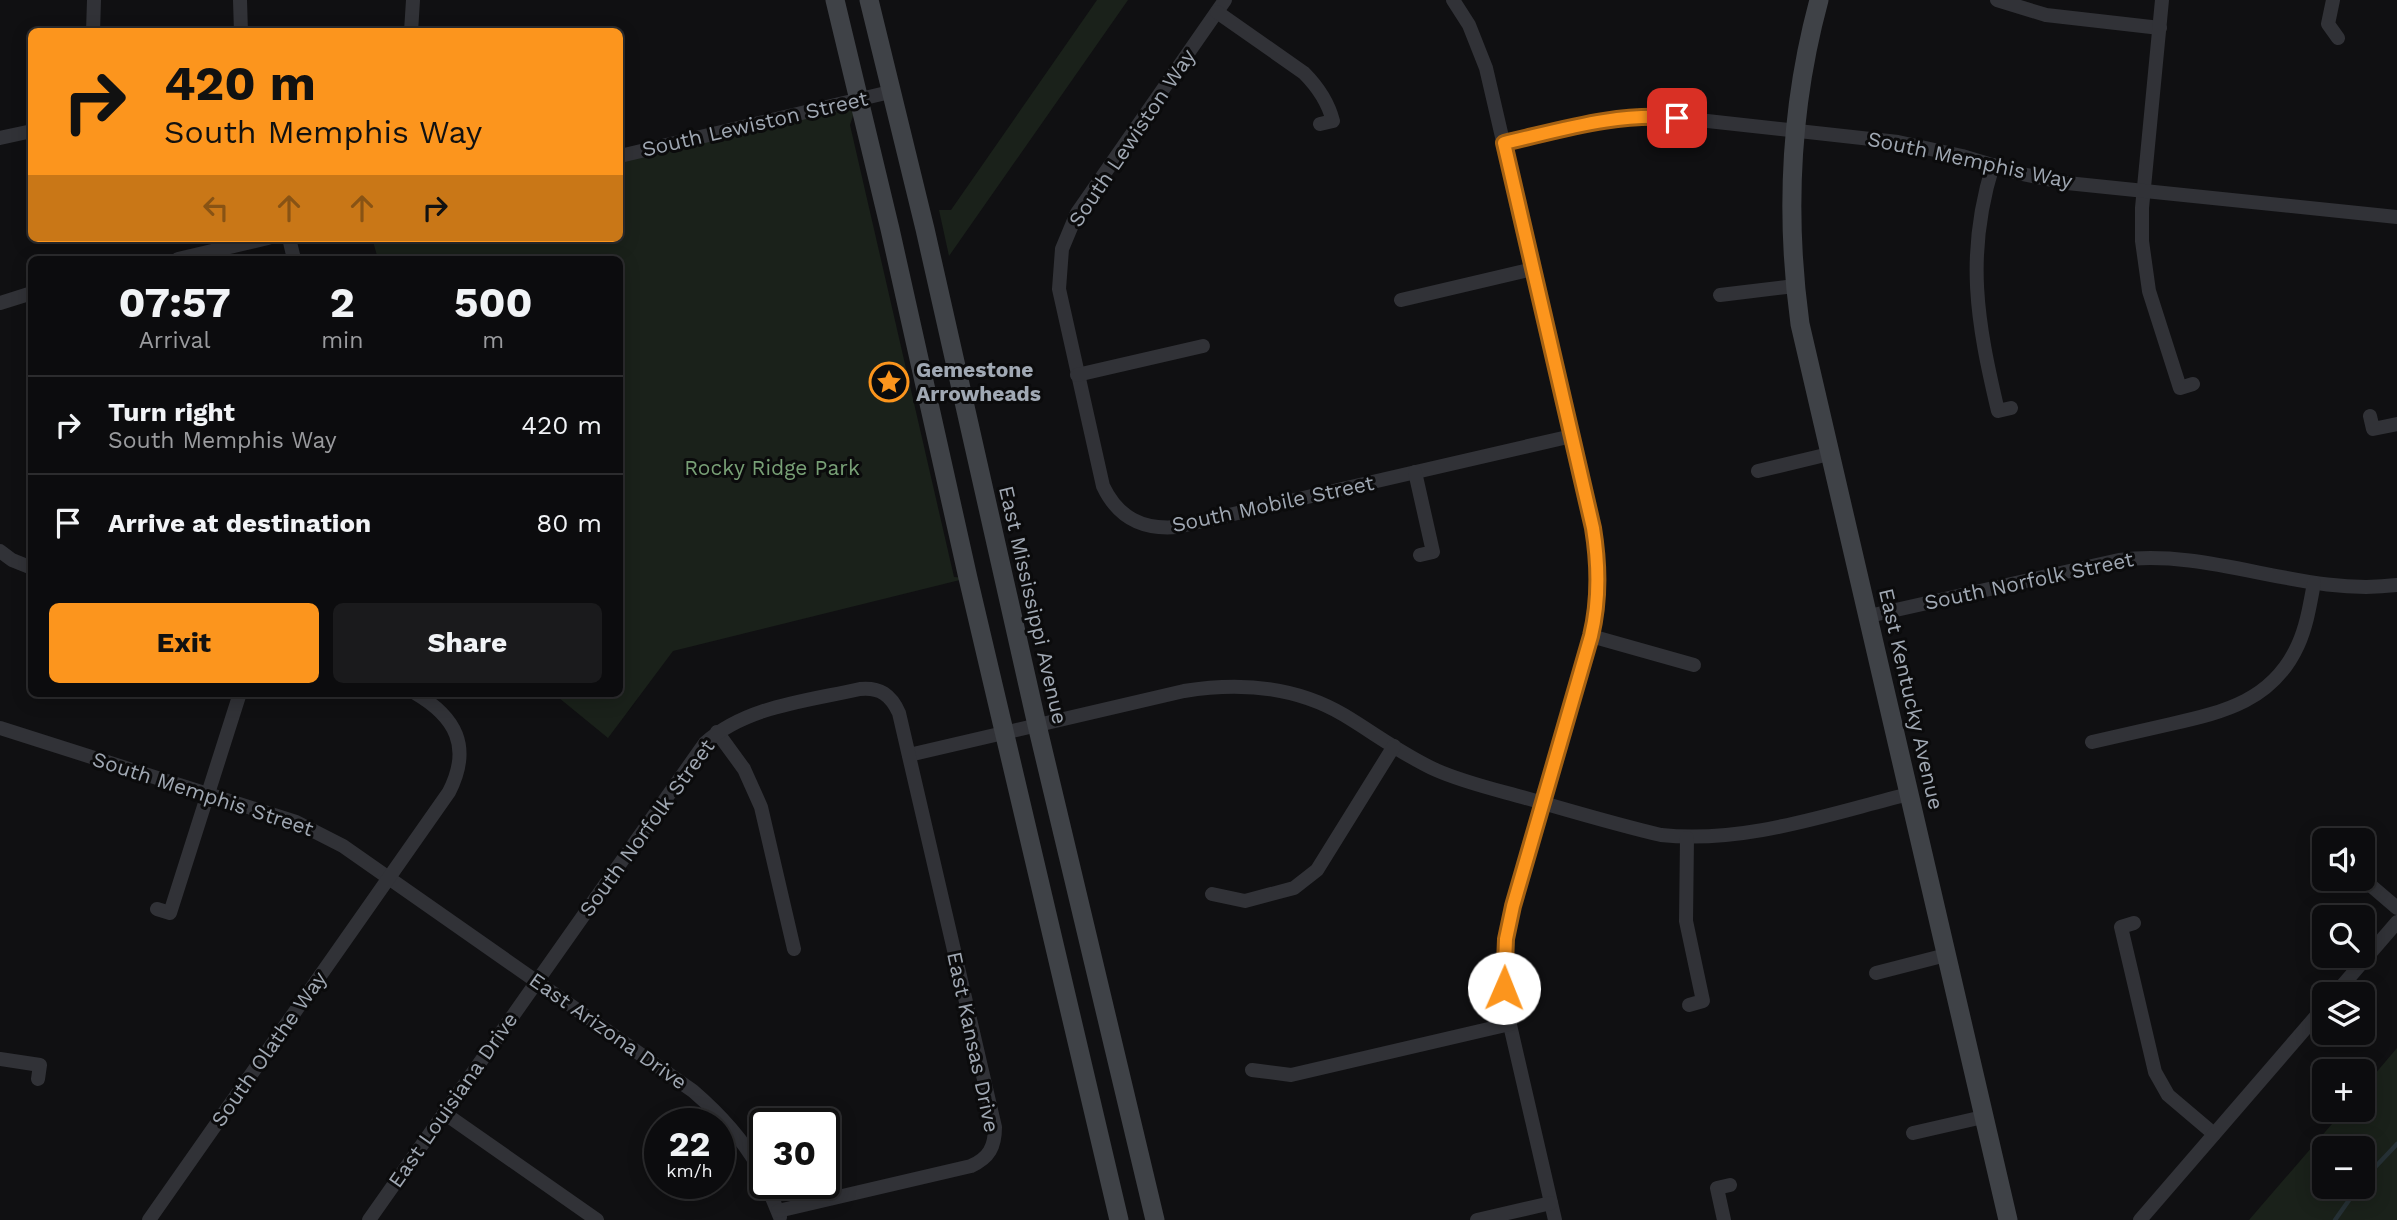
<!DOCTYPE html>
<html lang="en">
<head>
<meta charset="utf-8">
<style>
	:root { --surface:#0c0c0e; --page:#1a1a1c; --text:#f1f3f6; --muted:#9a9b9e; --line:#2c2c2e; --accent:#fc951d }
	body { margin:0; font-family:"Work Sans",sans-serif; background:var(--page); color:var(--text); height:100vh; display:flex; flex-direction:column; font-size:26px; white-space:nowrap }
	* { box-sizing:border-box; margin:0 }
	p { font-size:23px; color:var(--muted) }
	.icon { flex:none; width:38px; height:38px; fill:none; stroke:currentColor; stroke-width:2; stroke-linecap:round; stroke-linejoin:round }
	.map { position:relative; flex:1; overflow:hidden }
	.sheet { position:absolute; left:28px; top:256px; width:595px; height:441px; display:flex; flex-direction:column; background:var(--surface); border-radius:10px; box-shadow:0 4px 18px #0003,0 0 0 2px var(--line) }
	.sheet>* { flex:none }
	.guide { position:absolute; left:28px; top:28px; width:595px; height:214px; border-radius:10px; box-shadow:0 4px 18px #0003,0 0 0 2px var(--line); background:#fc951d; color:#111; overflow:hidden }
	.tools { position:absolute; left:2312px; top:828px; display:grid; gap:14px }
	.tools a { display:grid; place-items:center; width:63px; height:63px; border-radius:10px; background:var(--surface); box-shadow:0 4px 18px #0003,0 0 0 2px var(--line); font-size:35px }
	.speed { position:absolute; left:644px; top:1108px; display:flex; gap:14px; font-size:35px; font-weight:700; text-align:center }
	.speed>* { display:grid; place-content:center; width:91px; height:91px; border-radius:50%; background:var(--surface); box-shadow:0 4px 18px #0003,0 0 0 2px var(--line); line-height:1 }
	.speed small { font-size:18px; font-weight:400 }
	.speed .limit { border:4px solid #111; border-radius:10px; background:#fff; color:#111 }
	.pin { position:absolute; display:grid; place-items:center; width:60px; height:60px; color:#fff; margin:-30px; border-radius:14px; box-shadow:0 4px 10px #0006 }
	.me { position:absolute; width:77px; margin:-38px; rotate:1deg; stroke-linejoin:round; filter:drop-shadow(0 0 5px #0008) }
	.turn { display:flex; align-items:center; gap:24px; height:147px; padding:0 21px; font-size:32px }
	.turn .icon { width:91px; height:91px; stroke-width:2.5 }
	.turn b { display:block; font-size:49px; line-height:60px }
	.lanes { display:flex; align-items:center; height:66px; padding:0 21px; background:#0003; justify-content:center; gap:35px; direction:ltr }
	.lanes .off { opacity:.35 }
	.eta { display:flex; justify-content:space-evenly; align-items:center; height:119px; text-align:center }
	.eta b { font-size:42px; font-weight:700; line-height:49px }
	.action { display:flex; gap:14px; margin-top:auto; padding:14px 21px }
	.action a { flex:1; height:80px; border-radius:10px; background:var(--accent); color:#111; font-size:28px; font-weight:700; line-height:80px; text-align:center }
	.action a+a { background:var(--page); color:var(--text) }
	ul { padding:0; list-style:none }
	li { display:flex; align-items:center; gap:21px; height:98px; padding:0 21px; border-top:2px solid var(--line) }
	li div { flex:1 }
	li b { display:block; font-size:26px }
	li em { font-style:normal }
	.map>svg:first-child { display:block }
	.green { fill:#1a211a; fill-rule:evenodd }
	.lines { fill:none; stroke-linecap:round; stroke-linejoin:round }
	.stream { stroke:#263136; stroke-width:4.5 }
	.street { stroke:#313237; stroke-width:14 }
	.secondary { stroke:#3f4247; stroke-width:19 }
	.route-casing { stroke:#a46113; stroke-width:18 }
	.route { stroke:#fc951d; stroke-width:12 }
	.labels { text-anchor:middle; stroke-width:6; stroke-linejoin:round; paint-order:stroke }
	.street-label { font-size:21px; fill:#a0a8b3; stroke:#0b0b0c }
	.poi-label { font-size:21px; font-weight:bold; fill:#a0a8b3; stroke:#0b0b0c; text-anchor:start }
	.park-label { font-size:21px; fill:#78a076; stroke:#0b0b0c }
</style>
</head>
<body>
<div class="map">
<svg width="2397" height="1220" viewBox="0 0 2397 1220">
	<rect width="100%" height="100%" fill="#101012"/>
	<g class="green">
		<polygon points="1097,0 1128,0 949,256 939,210 951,210"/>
		<polygon points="858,100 850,125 954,577 968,578 673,651 608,738 553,693 620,693 620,259 378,259 372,238 620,238 620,156"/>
		<path d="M 2397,1048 L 2397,1220 L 2249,1220 L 2344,1110 L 2362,1110 L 2363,1088 ZM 2324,1148 L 2362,1148 L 2362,1186 L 2324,1186 Z"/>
	</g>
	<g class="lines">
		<g class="stream">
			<polyline points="2362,1181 2397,1144"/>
			<polyline points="2335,1220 2359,1186"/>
		</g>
		<g class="street">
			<polyline points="240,0 241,32"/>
			<path d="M 1225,0 L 1077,213 L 1062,249 L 1059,289 L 1103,486 C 1118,518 1143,530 1177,527 L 1572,436"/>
			<path d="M 1453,0 L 1469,25 L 1486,68 L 1593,529 C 1599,562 1599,591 1593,625 L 1513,907 L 1506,939 L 1504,963 L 1507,1012 L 1555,1220"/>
			<polyline points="1997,0 2046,15 2160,28"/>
			<polyline points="2162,0 2142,208 2142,241 2149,291 2180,388 2193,384"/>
			<polyline points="2333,0 2328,24 2338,38"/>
			<path d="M 1217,12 L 1304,73 C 1318,87 1328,102 1333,121 L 1320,124"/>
			<polyline points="93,32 94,0"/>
			<polyline points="411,32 413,0"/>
			<polyline points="0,138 32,131"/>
			<polyline points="1504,143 1611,119 1653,115 1898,142 1962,156 2022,174 2067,183 2397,217"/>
			<polyline points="620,156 890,92"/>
			<path d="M 1993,165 C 1965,255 1977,322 1998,411 L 2011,408"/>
			<polyline points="289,238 294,259"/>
			<polyline points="178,259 268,238"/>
			<polyline points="1720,295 1795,286"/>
			<polyline points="1401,300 1533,269"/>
			<polyline points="0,303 32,293"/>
			<polyline points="1077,375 1203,346"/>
			<polyline points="2370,416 2373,429 2397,424"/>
			<polyline points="1758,471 1829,454"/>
			<polyline points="1415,472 1433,552 1420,555"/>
			<polyline points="0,551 12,560 32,568"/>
			<path d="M 1869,616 L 2119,560 C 2214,548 2303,597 2397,585"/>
			<polyline points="1591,636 1694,665"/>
			<path d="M 0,728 L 296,822 L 343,846 L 693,1091 C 722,1116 748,1144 765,1180"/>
			<polyline points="717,732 744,769 761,807 794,949"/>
			<path d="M 2092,742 C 2118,736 2145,730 2171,724 C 2225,712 2273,700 2298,645 C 2307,625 2310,604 2314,583"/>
			<path d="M 909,755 L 1184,691 C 1239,682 1295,686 1344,715 C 1374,733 1403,755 1436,770 C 1463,782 1493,789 1522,797 C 1568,810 1614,824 1661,835 C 1745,844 1828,814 1909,794"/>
			<polyline points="1687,838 1686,921 1703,1001 1689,1005"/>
			<polyline points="2323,862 2324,861"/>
			<polyline points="2362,878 2397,908"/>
			<polyline points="1212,894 1245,901 1294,888 1317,870 1394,746"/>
			<polyline points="157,909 170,913 240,693"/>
			<polyline points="2134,923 2121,927 2155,1072 2168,1095 2214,1134"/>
			<polyline points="1876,973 1946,955"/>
			<polyline points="2335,994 2397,922"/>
			<polyline points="0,1059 40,1065 38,1079"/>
			<polyline points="1252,1070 1291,1075 1510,1024"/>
			<polyline points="444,1113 597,1220"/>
			<polyline points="1913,1133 1983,1117"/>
			<polyline points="766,1183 780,1217"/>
			<path d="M 149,1220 L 449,792 C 472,747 456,717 415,693"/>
			<path d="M 369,1220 L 705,743 C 747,706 807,701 860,689 C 880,687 891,695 899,713 L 995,1127 C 995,1147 989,1158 971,1166 L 778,1211"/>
			<polyline points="1477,1220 1551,1203"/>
			<polyline points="1724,1220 1717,1188 1730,1185"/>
			<polyline points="2140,1220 2324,1007"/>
		</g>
		<g class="secondary">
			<polyline points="835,0 890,229 968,578 1119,1220"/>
			<polyline points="869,0 925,229 1037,725 1155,1220"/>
			<path d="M 1819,0 C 1790,107 1785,214 1800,324 L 2008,1220"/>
		</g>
	</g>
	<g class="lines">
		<defs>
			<path id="route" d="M 1504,988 L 1506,939 L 1513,906 L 1591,636 C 1600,599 1599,565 1593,528 L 1504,143 C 1561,130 1618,112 1677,118"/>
		</defs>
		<use href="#route" class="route-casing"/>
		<use href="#route" class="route"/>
	</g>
	<defs>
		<symbol id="sight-ring" viewBox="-11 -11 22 22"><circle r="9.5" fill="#0b0b0c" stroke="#fc951d" stroke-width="1.5"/><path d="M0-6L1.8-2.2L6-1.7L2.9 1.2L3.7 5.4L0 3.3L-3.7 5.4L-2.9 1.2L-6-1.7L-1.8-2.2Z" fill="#fc951d"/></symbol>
	</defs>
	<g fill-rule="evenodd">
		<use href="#sight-ring" x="867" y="360" width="44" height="44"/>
	</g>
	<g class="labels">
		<g class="street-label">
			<text transform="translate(755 124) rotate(-13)" y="7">South Lewiston Street</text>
			<text transform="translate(1132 138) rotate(-56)" y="7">South Lewiston Way</text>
			<text transform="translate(1970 160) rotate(12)" y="7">South Memphis Way</text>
			<text transform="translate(1273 504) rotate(-12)" y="7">South Mobile Street</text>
			<text transform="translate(2029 581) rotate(-12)" y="7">South Norfolk Street</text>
			<text transform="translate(1033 605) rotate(77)" y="7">East Mississippi Avenue</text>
			<text transform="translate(1911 699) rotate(77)" y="7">East Kentucky Avenue</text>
			<text transform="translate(203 794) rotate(18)" y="7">South Memphis Street</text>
			<text transform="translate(647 828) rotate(-54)" y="7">South Norfolk Street</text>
			<text transform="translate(608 1031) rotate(35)" y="7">East Arizona Drive</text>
			<text transform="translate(973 1042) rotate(78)" y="7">East Kansas Drive</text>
			<text transform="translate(269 1049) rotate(-55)" y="7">South Olathe Way</text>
			<text transform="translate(453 1100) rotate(-55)" y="7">East Louisiana Drive</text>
		</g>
		<g class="poi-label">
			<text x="916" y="377">Gemestone<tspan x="916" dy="24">Arrowheads</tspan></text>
		</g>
		<g class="park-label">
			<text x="772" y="475">Rocky Ridge Park</text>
		</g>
	</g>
</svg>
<div class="tools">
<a><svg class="icon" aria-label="sound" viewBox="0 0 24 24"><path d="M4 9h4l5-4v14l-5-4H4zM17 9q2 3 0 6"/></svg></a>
<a><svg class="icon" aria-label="search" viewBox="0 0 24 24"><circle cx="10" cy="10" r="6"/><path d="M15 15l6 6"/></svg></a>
<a><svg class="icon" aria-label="layers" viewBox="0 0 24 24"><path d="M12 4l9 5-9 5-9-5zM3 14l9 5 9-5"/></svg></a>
<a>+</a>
<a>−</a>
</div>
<div class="speed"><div>22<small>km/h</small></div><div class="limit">30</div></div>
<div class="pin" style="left:1677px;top:118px;background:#d93025"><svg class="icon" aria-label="arrive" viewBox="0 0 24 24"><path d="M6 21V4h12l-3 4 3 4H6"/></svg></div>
<svg class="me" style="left:1504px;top:988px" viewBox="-20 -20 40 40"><circle r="19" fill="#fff"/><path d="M0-13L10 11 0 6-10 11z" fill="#fc951d"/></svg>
<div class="guide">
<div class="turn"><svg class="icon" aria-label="right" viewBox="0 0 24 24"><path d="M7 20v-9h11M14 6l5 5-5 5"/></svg><div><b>420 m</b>South Memphis Way</div></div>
<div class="lanes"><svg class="icon off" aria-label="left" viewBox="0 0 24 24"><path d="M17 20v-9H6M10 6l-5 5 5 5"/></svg><svg class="icon off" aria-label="ahead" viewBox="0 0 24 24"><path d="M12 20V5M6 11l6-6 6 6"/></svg><svg class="icon off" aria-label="ahead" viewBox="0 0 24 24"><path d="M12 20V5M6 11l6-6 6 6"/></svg><svg class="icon" aria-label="right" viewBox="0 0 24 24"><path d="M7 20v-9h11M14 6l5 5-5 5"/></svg></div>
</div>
<section class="sheet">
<div class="eta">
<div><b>07:57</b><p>Arrival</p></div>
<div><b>2</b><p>min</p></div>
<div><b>500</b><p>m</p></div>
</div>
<ul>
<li><svg class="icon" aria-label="right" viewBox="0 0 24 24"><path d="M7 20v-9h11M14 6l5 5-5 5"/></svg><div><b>Turn right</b><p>South Memphis Way</p></div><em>420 m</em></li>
<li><svg class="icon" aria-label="arrive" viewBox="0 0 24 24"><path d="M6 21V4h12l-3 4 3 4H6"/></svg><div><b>Arrive at destination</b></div><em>80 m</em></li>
</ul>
<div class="action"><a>Exit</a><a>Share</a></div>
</section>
</div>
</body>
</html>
